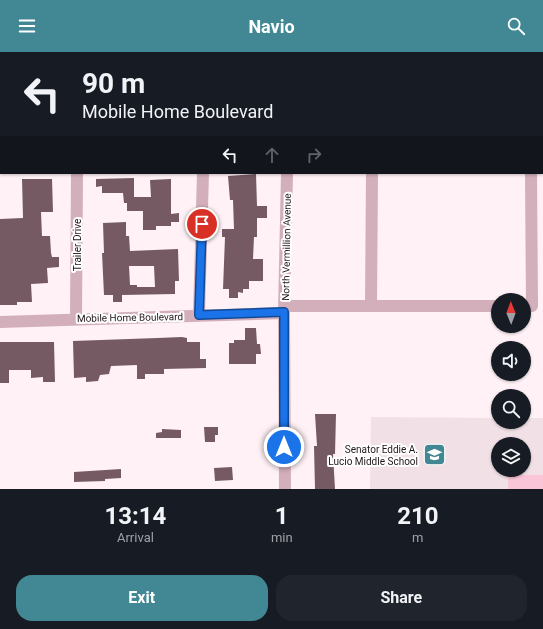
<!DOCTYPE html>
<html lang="en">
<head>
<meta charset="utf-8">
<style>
	:root { --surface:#171b24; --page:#20242c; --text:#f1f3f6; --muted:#9ea1a6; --accent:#428894 }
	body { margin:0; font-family:Roboto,sans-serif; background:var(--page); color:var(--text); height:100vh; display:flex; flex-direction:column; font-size:15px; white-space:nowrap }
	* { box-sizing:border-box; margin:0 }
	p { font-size:13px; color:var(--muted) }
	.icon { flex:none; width:22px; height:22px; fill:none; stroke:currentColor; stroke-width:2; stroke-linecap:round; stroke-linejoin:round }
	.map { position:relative; height:437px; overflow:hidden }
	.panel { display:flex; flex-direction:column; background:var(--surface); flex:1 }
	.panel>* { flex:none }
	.banner { position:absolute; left:0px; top:0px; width:543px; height:122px; box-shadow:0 1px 3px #0004; background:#171b24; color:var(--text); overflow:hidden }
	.needle { width:26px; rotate:359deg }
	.buttons { position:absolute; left:491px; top:241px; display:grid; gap:8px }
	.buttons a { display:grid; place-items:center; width:40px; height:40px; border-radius:50%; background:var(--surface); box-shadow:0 1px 3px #0004; font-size:20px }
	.pin { position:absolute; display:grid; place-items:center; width:34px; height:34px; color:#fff; margin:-17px; border:2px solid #fff; border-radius:50%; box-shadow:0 1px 4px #0007 }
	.me { position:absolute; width:44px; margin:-22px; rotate:0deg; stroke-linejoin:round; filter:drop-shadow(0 0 3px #0008) }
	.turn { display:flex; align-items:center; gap:14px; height:84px; padding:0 16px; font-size:18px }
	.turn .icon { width:52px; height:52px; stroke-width:2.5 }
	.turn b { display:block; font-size:28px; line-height:34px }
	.lanes { display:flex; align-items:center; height:38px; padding:0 16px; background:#0003; justify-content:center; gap:20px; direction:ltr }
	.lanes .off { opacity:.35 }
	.eta { display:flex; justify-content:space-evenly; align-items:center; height:68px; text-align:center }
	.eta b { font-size:24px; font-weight:700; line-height:28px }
	.action { display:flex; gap:8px; margin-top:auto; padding:8px 16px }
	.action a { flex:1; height:46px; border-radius:16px; background:var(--accent); color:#fff; font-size:16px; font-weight:700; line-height:46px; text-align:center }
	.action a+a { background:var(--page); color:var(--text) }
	header { display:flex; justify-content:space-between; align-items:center; height:52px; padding:0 16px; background:var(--accent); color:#fff; font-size:18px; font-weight:700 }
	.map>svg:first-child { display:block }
	.built { fill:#f1e1e6; fill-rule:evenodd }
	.green { fill:#f9c5d7 }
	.building { fill:#755a63; fill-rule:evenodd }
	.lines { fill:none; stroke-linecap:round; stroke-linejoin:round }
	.minor { stroke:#d3afbb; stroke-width:12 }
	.route-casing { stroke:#114b97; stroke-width:10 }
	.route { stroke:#1a73e8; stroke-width:7 }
	.labels { text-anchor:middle; stroke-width:4; stroke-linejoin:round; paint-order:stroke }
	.street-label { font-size:10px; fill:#22161a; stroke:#fff }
	.poi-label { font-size:10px; fill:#22161a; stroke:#fff; text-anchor:end }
</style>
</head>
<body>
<header><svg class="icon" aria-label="menu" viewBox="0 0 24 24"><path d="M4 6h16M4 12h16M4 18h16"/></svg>Navio<svg class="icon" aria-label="search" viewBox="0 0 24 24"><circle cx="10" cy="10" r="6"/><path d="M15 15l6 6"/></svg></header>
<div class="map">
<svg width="543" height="437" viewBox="0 0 543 437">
	<rect width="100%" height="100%" fill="#fff1f5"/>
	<path class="built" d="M 371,365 L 498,366 L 498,370 L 524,370 L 524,366 L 543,366 L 543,437 L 370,437 ZM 498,392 L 524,392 L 524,418 L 498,418 Z"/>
	<rect class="green" x="508" y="423" width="35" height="14"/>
	<g class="building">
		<polygon points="256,122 257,154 267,154 267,166 257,166 257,185 254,185 253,207 263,207 263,229 249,229 249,237 243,237 243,241 238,240 238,246 229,246 229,237 223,237 225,185 222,185 222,177 234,177 233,148 230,148 228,124"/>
		<polygon points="134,126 134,145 151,145 150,128 171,127 171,162 179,161 179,170 171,170 171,174 156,174 156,178 143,178 143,159 127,159 127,151 124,151 123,141 102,141 102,134 96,135 96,127"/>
		<polygon points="22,127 52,127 53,160 41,160 42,184 50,184 51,201 52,205 59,205 59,215 47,216 48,231 31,232 32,250 17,250 17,253 0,253 0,167 23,166"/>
		<path d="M 126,170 L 126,184 L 129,184 L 130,199 L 178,197 L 179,229 L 175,229 L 175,242 L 122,243 L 122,250 L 113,250 L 113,243 L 104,243 L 102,201 L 104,201 L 103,171 ZM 129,214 L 154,214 L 155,235 L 137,235 L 137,239 L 137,233 L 130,233 Z"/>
		<polygon points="245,276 256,276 257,292 260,292 261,302 256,302 256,312 229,312 229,291 234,291 234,288 245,288"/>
		<polygon points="157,286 182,285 187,286 187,290 200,290 200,307 206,307 206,316 164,317 164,322 145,322 145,327 137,327 137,313 111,314 109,322 100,323 98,329 86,330 86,325 74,326 73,289"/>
		<polygon points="0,290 54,290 55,330 43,330 43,325 31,326 31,318 9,318 9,331 0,331"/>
		<polygon points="315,362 336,362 335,402 333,402 335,437 315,437 314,394 317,394"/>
		<polygon points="204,375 218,375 218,383 215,383 215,390 205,390"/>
		<polygon points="162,377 181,378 181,386 156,386 156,381 162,380"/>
		<polygon points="232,415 233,428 215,429 214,416"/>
		<polygon points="121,417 121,426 105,427 105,429 74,430 74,420"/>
	</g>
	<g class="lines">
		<g class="minor">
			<polyline points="289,1 289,0"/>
			<polyline points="542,20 543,20"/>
			<polyline points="0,34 1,34"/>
			<polyline points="0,115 1,115"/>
			<polyline points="285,254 498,254"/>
			<polyline points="371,254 372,121"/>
			<polyline points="524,254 532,254 531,121"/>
			<polyline points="199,263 203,121"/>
			<polyline points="76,266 77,121"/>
			<polyline points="0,270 284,261"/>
			<polyline points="285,437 284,261 287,121"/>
		</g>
	</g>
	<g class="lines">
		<defs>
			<polyline id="route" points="202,172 199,263 284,260 284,395"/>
		</defs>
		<use href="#route" class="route-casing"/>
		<use href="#route" class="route"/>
	</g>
	<defs>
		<symbol id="school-square" viewBox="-11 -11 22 22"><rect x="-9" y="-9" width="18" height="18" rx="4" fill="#428894" stroke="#fff"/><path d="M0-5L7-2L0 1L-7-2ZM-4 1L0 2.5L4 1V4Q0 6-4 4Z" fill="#fff"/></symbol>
	</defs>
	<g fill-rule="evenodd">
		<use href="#school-square" x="422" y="390" width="25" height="25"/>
	</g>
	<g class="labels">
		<g class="street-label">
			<text transform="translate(77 193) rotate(-90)" y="4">Trailer Drive</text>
			<text transform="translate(286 195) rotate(-89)" y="4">North Vermillion Avenue</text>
			<text transform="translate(130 265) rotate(-1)" y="4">Mobile Home Boulevard</text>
		</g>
		<g class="poi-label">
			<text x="418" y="401">Senator Eddie A.<tspan x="418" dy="12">Lucio Middle School</tspan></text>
		</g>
	</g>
</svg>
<div class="buttons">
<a><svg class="needle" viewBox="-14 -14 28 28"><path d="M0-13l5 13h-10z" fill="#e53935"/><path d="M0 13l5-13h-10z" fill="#9ea1a6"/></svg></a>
<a><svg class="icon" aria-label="sound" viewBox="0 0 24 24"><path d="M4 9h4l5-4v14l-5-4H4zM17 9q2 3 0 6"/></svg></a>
<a><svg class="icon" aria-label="search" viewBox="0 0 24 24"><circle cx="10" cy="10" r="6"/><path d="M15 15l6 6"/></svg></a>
<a><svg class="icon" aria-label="layers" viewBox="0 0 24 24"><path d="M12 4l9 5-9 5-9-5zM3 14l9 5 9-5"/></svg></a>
</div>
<div class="pin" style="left:202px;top:172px;background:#d93025"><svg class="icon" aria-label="arrive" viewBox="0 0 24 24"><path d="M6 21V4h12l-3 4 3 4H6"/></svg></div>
<svg class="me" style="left:284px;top:395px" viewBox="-20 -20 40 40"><circle r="17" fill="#1a73e8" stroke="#fff" stroke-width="3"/><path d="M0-11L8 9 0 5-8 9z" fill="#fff"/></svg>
<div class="banner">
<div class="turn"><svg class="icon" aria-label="left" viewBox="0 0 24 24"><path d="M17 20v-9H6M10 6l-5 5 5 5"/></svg><div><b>90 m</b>Mobile Home Boulevard</div></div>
<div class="lanes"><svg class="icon" aria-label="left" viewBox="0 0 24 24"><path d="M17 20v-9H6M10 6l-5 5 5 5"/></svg><svg class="icon off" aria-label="ahead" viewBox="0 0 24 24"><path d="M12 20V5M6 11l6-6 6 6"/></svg><svg class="icon off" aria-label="right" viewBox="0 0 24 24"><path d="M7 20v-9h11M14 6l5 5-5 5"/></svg></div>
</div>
</div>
<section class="panel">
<div class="eta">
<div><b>13:14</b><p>Arrival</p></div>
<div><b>1</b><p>min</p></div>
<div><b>210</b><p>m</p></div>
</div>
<div class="action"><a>Exit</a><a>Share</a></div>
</section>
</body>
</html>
